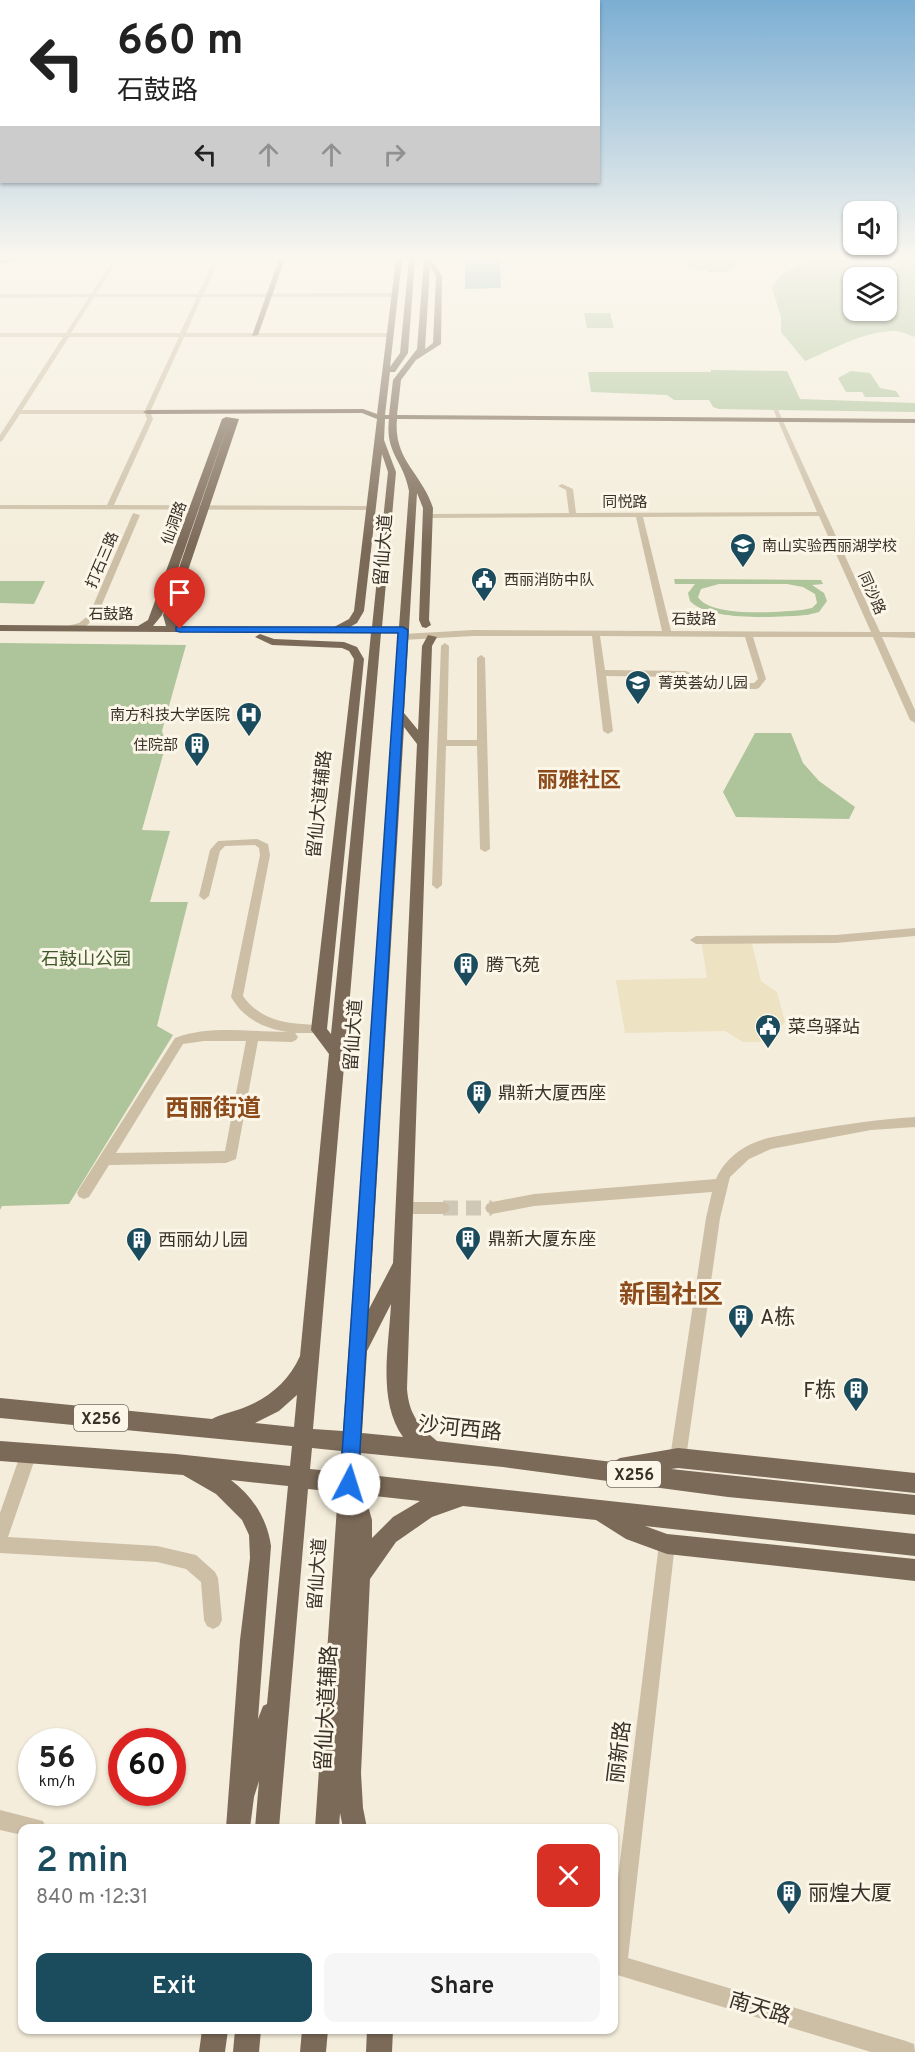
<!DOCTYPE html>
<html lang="en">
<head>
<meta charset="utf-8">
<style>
	:root { --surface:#fff; --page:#f6f6f6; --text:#222; --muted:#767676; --accent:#1a4c5d }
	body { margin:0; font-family:Overpass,"Noto Sans SC",sans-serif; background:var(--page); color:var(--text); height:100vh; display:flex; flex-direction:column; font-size:22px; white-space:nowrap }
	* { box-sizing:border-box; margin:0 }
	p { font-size:20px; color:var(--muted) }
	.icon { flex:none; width:33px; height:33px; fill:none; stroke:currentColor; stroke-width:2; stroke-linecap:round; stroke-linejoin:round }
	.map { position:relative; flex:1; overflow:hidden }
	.side { position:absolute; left:18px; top:1824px; width:600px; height:210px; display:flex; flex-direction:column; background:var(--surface); border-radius:12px; box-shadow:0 2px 4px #0004 }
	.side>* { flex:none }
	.banner { position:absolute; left:0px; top:0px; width:600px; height:183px; box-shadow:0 2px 4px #0004; background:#fff; color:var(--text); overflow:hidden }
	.controls { position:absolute; left:843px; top:201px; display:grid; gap:12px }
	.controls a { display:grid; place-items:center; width:54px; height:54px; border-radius:12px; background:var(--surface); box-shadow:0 2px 4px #0004; font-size:30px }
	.speed { position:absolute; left:18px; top:1728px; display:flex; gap:12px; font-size:30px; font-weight:700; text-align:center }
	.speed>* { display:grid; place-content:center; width:78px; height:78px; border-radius:50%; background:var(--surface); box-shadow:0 2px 4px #0004; line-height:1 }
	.speed small { font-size:15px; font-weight:400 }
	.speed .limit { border:9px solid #d22; background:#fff; color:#111 }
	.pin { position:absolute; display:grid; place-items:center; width:51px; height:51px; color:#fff; margin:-62px -26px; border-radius:50% 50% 50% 0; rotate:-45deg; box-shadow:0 0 6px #0007 }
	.pin .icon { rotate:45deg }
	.me { position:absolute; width:66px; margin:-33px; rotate:5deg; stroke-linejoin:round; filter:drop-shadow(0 0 4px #0008) }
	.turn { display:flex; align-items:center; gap:21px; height:126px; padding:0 18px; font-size:27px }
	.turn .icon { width:78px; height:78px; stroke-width:2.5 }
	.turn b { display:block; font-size:42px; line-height:51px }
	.lanes { display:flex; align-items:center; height:57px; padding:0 18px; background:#0003; justify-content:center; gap:30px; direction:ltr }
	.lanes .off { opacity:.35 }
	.round { display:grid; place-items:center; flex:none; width:63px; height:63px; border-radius:12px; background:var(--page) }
	.overview { display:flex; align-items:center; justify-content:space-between; height:102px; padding:0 18px }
	h1 { font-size:36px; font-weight:600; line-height:45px; color:var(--accent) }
	.cta { display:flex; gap:12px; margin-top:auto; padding:12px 18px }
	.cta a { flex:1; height:69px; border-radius:12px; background:var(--accent); color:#fff; font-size:24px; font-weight:600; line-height:69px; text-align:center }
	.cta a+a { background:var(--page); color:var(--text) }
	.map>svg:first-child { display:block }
	.green { fill:#aec49a; fill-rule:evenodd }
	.plaza { fill:#ede2c1 }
	.water { fill:#78a6b3 }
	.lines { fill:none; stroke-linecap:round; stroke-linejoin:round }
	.minor-tunnel { stroke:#cfc7b7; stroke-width:15; stroke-dasharray:15 8; stroke-linecap:butt }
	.minor { fill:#cdbfa6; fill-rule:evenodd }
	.major { fill:#7c6a58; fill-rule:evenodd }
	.route { fill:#1a73e8; stroke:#114b97; stroke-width:1.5 }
	.labels { text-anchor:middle; stroke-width:6; stroke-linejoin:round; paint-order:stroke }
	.far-street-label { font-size:15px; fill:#393028; stroke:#fbf6e8 }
	.far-poi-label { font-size:15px; fill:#393028; stroke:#fbf6e8; text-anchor:start }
	.shield { fill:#fbf6e8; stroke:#736b62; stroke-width:1.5 }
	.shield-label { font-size:16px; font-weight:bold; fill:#393028 }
	.street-label { font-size:18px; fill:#393028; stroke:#fbf6e8 }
	.park-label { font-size:18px; fill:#3f592a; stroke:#fbf6e8 }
	.poi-label { font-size:18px; fill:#393028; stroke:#fbf6e8; text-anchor:start }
	.quarter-label { font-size:21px; font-weight:bold; fill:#8d4b1b; stroke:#fbf6e8 }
	.near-poi-label { font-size:21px; fill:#393028; stroke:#fbf6e8; text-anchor:start }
	.near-street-label { font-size:21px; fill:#393028; stroke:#fbf6e8 }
	.district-label { font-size:24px; font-weight:bold; fill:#8d4b1b; stroke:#fbf6e8 }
	.near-quarter-label { font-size:26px; font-weight:bold; fill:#8d4b1b; stroke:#fbf6e8 }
</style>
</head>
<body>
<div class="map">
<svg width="915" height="2052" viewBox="0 0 915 2052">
	<rect width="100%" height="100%" fill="#f4eddb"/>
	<g class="green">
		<path d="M 683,259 L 748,259 L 740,259 L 741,263 L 727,270 L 728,272 L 708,272 L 707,270 C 696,270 687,269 683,259 Z"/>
		<path d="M 811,259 L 915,259 L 915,337 C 908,335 899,330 892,331 C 862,332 832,350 805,361 L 781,332 L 781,317 L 772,288 L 780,276 ZM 854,278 L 886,278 L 886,310 L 854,310 Z"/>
		<polygon points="584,313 610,313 614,328 587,328"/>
		<polygon points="711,370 787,371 800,399 915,403 915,412 719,409 713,407 709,400 674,400 667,395 591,392 588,372 711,372"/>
		<polygon points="851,371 870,373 880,388 896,391 900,397 865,397 862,392 846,392 838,378"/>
		<path d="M 674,579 L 821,580 L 823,584 L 812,585 L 824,593 L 827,601 L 819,612 L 807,615 C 779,617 710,622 690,601 L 688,593 L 695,584 L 675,584 ZM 787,584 L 803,587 L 815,594 L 817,603 L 812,608 L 802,610 C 779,612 711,618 698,597 L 701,589 L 719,584 Z"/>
		<polygon points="0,581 45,581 34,604 0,603"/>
		<polygon points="0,643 186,645 162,731 166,744 142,830 170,831 150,902 188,902 157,1026 173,1035 69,1204 2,1206 0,1210"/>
		<polygon points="755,733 791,733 803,763 819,781 855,807 849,819 736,817 723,792"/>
	</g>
	<polygon class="plaza" points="701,940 751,940 761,981 777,992 785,1022 778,1030 758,1030 761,1042 743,1042 725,1031 625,1033 616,980 707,978"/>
	<polygon class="water" points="465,259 500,259 501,288 465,289"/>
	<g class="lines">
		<polyline class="minor-tunnel" points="443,1208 492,1208"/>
		<g class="minor">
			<path d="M 114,259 L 118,259 L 96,294 L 198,294 L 215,259 L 219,259 L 204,294 L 394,293 L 397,295 L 394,297 L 202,297 L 186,333 L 390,333 L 393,335 L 390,337 L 184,337 L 150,412 L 153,419 L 114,505 L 371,506 L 374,506 L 374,510 L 0,509 L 0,505 L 107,505 L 147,419 L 145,414 L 20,414 L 2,441 L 0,442 L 0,435 L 63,337 L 0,337 L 0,333 L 66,333 L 89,297 L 0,298 L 0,294 L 91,294 ZM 94,297 L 197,297 L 180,333 L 71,333 ZM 69,337 L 179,337 L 145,410 L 22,410 Z"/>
			<path d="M 773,409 L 778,410 L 880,632 L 915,632 L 915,638 L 882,637 L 915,710 L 915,723 L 910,720 L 873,637 L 753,637 L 766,679 L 759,688 L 756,689 L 709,689 L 684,677 L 606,676 L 613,731 L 608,734 L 603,731 L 592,636 L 473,636 L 403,640 L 399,637 L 403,634 L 473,630 L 662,631 L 636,517 L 428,518 L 424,516 L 428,514 L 569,513 L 566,490 L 558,486 L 562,484 L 573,489 L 576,513 L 817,512 ZM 819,516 L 871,632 L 671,631 L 643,517 ZM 600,636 L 745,637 L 758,679 L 754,683 L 711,683 L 686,671 L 605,670 Z"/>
			<polygon points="133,513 140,515 97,616 85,627 64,631 64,627 79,623 89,615"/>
			<polygon points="445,643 449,646 447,740 477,740 477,658 481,655 485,658 490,849 485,852 480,849 477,746 446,746 442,885 437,889 432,885 441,646"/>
			<path d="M 257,839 L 268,844 L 270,855 L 243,996 C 261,1022 290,1024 319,1025 L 323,1027 L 325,1030 L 323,1033 L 295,1033 L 298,1037 L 296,1040 L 292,1042 L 258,1041 L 236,1159 L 226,1163 L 109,1165 L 89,1197 L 84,1199 L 79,1197 L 77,1193 L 79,1189 L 175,1038 C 209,1025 251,1032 288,1032 C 263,1028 244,1019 231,997 L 260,855 L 259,848 L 255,845 L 225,846 L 220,851 L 209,896 L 204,900 L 199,896 L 210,850 L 218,841 ZM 204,1041 L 246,1041 L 225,1151 L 116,1153 L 183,1044 Z"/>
			<polygon points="915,928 915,936 836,943 696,944 690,940 696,936 836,935"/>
			<path d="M 915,1117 L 915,1127 L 871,1130 L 771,1149 L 749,1159 L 730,1177 L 720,1218 L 686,1458 L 684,1464 L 678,1466 L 672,1464 L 670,1458 L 706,1218 L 712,1192 L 534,1206 L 492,1214 L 487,1212 L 485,1208 L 487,1204 L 492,1202 L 534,1194 L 716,1179 C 722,1164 736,1151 751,1144 C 768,1136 787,1135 805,1131 C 842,1125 878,1119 915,1117 Z"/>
			<polygon points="404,1202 443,1202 448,1204 450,1208 448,1212 443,1214 404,1214 399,1212 397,1208 399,1204"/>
			<polygon points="29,1445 35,1447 37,1453 8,1537 157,1546 196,1555 215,1572 218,1578 222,1620 219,1626 213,1629 207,1626 204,1620 201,1582 186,1569 157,1562 0,1553 0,1513 23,1447"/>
			<polygon points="667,1536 673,1538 675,1544 628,1958 906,2041 914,2044 915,2052 871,2052 614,1974 614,1910 659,1544 661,1538"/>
			<polygon points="0,1810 43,1821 46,1828 22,1828 22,1835 0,1830"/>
		</g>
		<g class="major">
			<polygon points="22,259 0,264 0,260"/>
			<polygon points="279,259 285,259 258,335 252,336"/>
			<path d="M 396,259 L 402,259 L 390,367 L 400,353 L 409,259 L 415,259 L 408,353 L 395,372 L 390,372 L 385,415 L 389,415 L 393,380 L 417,349 L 424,259 L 431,259 L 442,276 L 441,344 L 416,360 L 401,380 L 397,415 L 915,419 L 915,423 L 397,419 C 393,460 422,473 433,508 L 429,620 L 431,625 L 426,628 L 422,627 L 419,620 L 423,508 L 417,493 L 404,713 L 418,730 L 422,646 L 428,635 L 437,637 L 432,646 L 407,1389 C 409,1414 418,1425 437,1441 L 613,1462 L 620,1458 L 678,1448 L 915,1473 L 915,1493 L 678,1468 L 671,1469 L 915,1495 L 915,1515 L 728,1497 L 503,1467 L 361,1453 L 360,1474 L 915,1534 L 915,1556 L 645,1526 L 667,1534 L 915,1559 L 915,1581 L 667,1554 L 626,1539 L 596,1520 L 463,1506 L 432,1517 L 396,1542 L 370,1579 L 361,1773 L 363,1808 L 367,1828 L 343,1828 L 340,1813 L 339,1828 L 315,1828 L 338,1492 L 308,1489 L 279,1828 L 255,1828 L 259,1781 L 254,1797 L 250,1828 L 226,1828 L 240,1640 L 250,1558 L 249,1535 L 242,1520 L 216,1494 L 183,1475 L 0,1461 L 0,1441 L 176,1454 L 290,1466 L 292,1446 L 0,1418 L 0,1398 L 212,1419 C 221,1414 232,1412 243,1408 C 268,1399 289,1381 300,1356 L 329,1054 L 311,1030 L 354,659 L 349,651 L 342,648 L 272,645 L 255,637 L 260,634 L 274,639 L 344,642 L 357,647 L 364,659 L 327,1029 L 331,1034 L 371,633 L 0,631 L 0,625 L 138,626 L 148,620 L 222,419 L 226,417 L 239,419 L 173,615 L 175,622 L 182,626 L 334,627 L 349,619 L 354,611 L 377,419 L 362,413 L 147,414 L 143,412 L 147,410 L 363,409 L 377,414 ZM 430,266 L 436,276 L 433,343 L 425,349 ZM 385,419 L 389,419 C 385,454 403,459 409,491 L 399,627 L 382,627 L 396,472 L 384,440 ZM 229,421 L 163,615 L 166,626 L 153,626 L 162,615 ZM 382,454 L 388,472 L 372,627 L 350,627 L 357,623 L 364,611 ZM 381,633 L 399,633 L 343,1431 L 313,1429 ZM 404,727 L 417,744 L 393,1263 L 369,1309 ZM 391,1304 C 389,1346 377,1400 403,1437 L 362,1433 L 367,1351 ZM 297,1395 L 294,1427 L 255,1423 L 279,1411 ZM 312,1448 L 341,1451 L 340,1472 L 310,1469 ZM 231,1480 L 288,1486 L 267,1704 L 263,1706 L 258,1719 L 271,1546 C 267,1518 253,1497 231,1480 ZM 365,1495 L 420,1501 L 393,1517 L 372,1538 L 372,1520 Z"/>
			<polygon points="202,2030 228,2030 225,2052 199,2052"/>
			<polygon points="235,2030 261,2030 259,2052 233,2052"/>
			<polygon points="302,2030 328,2030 326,2052 300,2052"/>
			<polygon points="367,2030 393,2030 392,2052 366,2052"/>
		</g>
	</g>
	<linearGradient id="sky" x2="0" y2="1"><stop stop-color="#7baed3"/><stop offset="0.47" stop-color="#faf7ef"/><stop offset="1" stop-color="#faf7ef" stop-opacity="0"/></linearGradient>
	<rect width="915" height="546" fill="url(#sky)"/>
	<polygon class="route" points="176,627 403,627 408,630 358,1484 355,1490 349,1493 342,1490 340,1484 398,633 180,632 176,631"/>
	<defs>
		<symbol id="school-pin" viewBox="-11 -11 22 30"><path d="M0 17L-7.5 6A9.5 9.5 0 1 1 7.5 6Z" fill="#1a4c5d" stroke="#fbf6e8"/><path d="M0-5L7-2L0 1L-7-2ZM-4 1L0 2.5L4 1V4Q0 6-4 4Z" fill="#fff"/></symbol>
		<symbol id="civic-pin" viewBox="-11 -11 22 30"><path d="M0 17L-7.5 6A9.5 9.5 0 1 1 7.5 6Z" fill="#1a4c5d" stroke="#fbf6e8"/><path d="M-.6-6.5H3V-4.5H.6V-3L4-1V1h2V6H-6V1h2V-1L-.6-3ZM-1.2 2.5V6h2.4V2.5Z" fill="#fff"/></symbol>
		<symbol id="hospital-pin" viewBox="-11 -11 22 30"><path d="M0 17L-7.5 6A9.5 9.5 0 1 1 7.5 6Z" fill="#1a4c5d" stroke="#fbf6e8"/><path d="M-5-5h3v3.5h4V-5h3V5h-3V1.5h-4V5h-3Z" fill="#fff"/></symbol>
		<symbol id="building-pin" viewBox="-11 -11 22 30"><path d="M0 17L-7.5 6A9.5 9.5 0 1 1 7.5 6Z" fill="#1a4c5d" stroke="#fbf6e8"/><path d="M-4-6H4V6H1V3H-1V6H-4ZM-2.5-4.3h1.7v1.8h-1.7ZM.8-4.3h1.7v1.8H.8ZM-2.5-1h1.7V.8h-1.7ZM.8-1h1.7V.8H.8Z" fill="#fff"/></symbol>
	</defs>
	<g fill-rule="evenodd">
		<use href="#school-pin" x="728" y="531" width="30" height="40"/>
		<use href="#civic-pin" x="469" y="565" width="30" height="40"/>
		<use href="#school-pin" x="623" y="668" width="30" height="40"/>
		<use href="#hospital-pin" x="234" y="700" width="30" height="40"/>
		<use href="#building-pin" x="182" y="730" width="30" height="40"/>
		<use href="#building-pin" x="451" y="950" width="30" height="40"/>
		<use href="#civic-pin" x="753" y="1012" width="30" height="40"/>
		<use href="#building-pin" x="464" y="1078" width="30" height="40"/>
		<use href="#building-pin" x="453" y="1224" width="30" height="40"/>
		<use href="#building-pin" x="124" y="1225" width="30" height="40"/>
		<use href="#building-pin" x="726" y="1302" width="30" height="40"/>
		<use href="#building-pin" x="841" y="1375" width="30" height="40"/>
		<use href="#building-pin" x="774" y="1878" width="30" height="40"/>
	</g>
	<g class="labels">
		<g class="far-street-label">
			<text x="625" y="507">同悦路</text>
			<text transform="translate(174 523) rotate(-70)" y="5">仙洞路</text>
			<text transform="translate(102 560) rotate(-67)" y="5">打石三路</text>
			<text transform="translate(872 593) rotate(66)" y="5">同沙路</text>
			<text x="111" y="619">石鼓路</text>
			<text x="694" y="624">石鼓路</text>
		</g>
		<g class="far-poi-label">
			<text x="762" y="551">南山实验西丽湖学校</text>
			<text x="504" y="585">西丽消防中队</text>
			<text x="658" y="688">菁英荟幼儿园</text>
			<text x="230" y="720" text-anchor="end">南方科技大学医院</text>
			<text x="178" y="750" text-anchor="end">住院部</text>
		</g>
		<g class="shield">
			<rect x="74" y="1405" width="54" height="26" rx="4.5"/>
			<rect x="607" y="1461" width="54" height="26" rx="4.5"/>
		</g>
		<g class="shield-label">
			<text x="101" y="1424">X256</text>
			<text x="634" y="1480">X256</text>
		</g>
		<g class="street-label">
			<text transform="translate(383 550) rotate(-86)" y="6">留仙大道</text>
			<text transform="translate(319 804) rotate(-84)" y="6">留仙大道辅路</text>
			<text transform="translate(353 1035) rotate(-86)" y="6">留仙大道</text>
			<text transform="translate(317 1574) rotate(-86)" y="6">留仙大道</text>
		</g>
		<g class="park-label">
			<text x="86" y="965">石鼓山公园</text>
		</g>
		<g class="poi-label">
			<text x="486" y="971">腾飞苑</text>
			<text x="788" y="1033">菜鸟驿站</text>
			<text x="498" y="1099">鼎新大厦西座</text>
			<text x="488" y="1245">鼎新大厦东座</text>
			<text x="158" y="1246">西丽幼儿园</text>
		</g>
		<g class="quarter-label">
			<text x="579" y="787">丽雅社区</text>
		</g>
		<g class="near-poi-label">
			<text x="760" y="1324">A栋</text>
			<text x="836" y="1397" text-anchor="end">F栋</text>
			<text x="808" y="1900">丽煌大厦</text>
		</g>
		<g class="near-street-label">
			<text transform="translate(460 1428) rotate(6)" y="7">沙河西路</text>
			<text transform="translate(326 1708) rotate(-87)" y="7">留仙大道辅路</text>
			<text transform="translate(619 1752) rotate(-83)" y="7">丽新路</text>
			<text transform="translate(760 2008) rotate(17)" y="7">南天路</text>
		</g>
		<g class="district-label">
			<text x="213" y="1116">西丽街道</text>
		</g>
		<g class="near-quarter-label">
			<text x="671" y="1303">新围社区</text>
		</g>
	</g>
</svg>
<div class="controls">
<a><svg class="icon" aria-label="sound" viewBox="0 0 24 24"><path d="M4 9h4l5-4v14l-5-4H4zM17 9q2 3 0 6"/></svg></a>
<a><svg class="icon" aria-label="layers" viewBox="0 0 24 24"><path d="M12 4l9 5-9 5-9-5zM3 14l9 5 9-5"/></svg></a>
</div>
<div class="speed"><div>56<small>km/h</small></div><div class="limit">60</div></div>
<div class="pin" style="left:180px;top:629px;background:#d93025"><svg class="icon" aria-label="arrive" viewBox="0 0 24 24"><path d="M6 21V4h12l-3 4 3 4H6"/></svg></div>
<svg class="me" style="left:349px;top:1484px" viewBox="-20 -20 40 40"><circle r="19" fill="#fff"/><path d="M0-13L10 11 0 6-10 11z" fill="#1a73e8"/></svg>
<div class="banner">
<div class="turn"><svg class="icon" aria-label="left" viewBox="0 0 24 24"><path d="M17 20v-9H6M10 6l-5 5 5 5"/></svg><div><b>660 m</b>石鼓路</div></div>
<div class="lanes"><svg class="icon" aria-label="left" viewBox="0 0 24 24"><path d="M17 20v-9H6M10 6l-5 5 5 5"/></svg><svg class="icon off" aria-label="ahead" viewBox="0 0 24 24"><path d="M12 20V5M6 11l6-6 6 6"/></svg><svg class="icon off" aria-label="ahead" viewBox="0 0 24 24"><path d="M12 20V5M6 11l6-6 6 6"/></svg><svg class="icon off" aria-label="right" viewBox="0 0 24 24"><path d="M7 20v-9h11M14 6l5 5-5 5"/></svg></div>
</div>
<section class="side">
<div class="overview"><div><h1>2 min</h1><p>840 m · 12:31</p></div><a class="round" style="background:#d93025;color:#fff"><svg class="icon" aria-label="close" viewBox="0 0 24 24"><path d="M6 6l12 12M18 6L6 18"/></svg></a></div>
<div class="cta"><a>Exit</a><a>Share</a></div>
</section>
</div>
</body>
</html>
